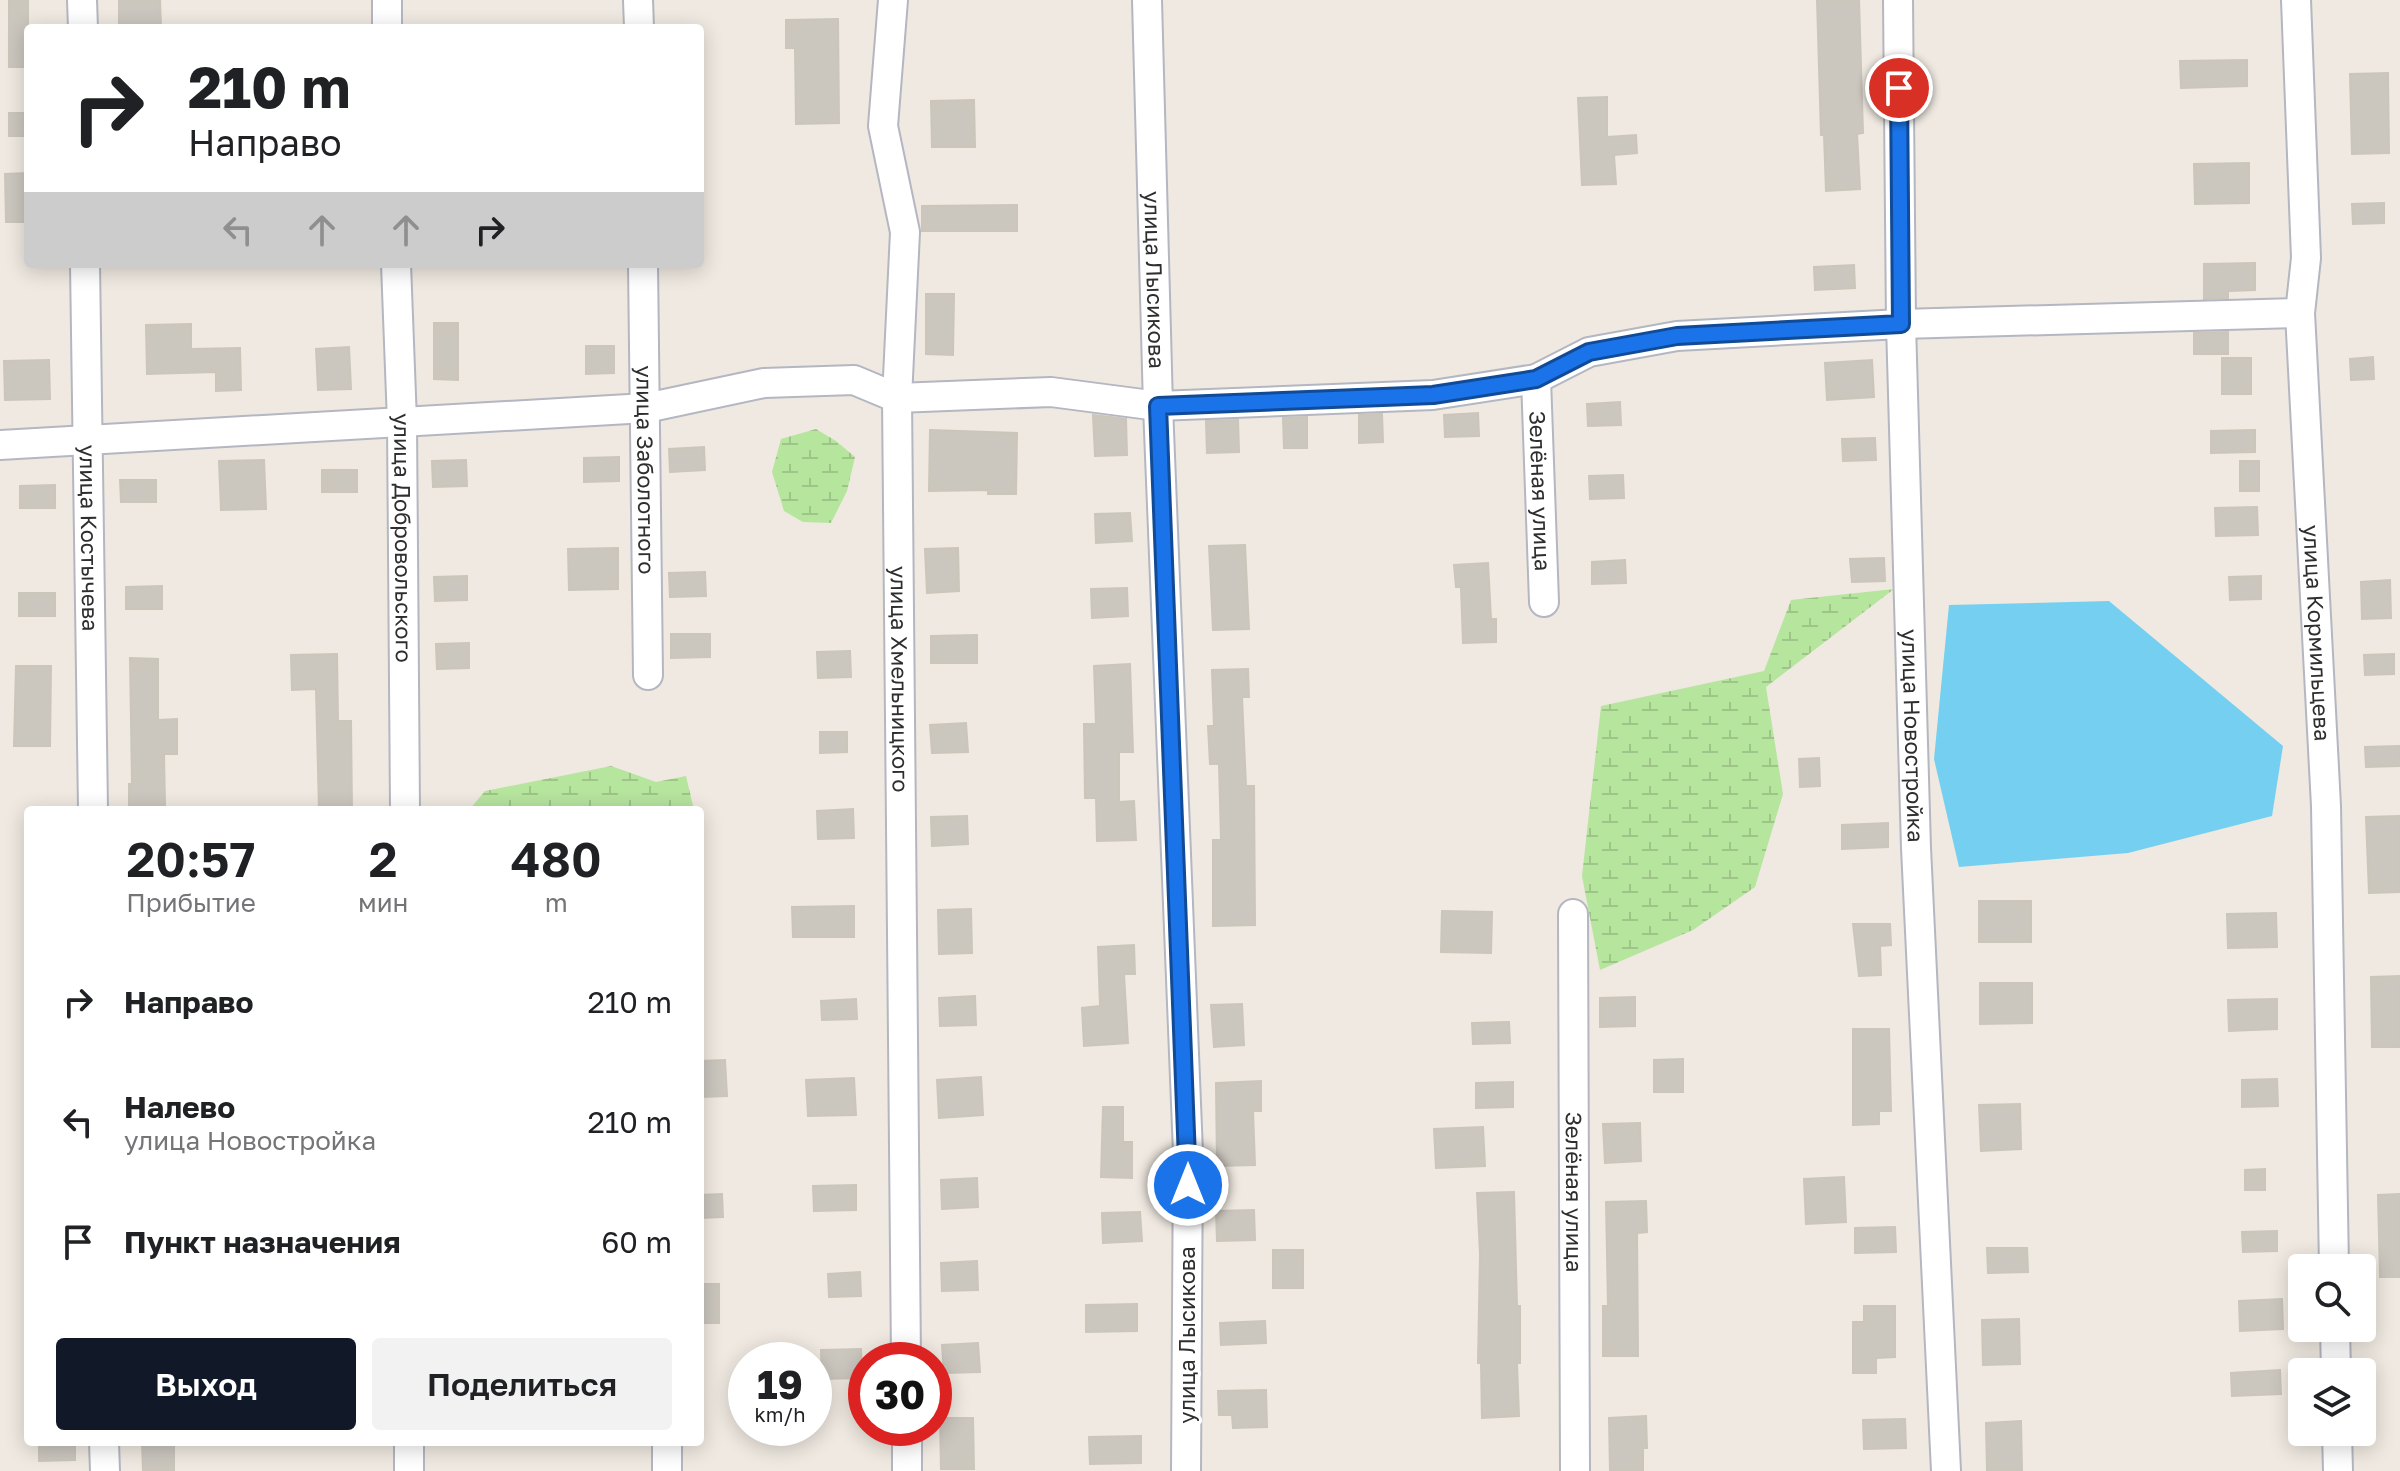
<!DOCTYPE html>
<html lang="ru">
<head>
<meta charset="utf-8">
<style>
	:root { --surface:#fff; --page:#f2f2f2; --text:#202124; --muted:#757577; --accent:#111827 }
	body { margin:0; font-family:"Golos Text",sans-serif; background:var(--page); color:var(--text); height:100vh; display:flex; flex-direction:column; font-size:30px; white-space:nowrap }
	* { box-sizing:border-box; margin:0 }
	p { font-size:26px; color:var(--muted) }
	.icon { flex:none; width:44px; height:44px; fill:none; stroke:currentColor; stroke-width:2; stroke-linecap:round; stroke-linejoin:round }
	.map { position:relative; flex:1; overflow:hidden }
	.sheet { position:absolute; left:24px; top:806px; width:680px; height:640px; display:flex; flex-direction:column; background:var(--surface); border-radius:8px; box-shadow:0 4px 20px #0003 }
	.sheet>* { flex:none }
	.top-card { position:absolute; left:24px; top:24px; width:680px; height:244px; border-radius:8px; box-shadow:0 4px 20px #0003; background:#fff; color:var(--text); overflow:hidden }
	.controls { position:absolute; left:2288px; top:1254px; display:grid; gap:16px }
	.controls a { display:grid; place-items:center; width:88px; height:88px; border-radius:8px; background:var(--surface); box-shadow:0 4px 20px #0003; font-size:40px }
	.speed { position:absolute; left:728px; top:1342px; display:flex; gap:16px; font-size:40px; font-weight:700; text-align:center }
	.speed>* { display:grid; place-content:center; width:104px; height:104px; border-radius:50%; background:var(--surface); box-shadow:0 4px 20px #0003; line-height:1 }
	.speed small { font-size:20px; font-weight:400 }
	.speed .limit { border:12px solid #d22; background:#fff; color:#111 }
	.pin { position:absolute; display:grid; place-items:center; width:68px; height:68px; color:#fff; margin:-34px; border:4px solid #fff; border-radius:50%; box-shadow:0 2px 8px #0007 }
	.me { position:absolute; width:88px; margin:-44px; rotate:0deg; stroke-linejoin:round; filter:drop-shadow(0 0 6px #0008) }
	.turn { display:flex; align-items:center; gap:28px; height:168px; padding:0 32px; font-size:36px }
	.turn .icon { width:104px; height:104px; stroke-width:2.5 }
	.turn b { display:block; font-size:56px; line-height:68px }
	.lanes { display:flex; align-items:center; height:76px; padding:0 32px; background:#0003; justify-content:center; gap:40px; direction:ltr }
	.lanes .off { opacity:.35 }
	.eta { display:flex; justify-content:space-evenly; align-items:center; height:136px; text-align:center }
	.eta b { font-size:48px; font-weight:600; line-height:56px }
	.button { display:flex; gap:16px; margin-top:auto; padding:16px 32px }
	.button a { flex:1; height:92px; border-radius:8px; background:var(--accent); color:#fff; font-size:32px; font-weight:600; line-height:92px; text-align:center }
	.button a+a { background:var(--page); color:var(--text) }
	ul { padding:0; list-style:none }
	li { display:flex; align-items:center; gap:24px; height:120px; padding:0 32px }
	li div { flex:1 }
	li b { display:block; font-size:30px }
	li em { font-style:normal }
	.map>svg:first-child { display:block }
	.wetland { fill:url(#wetland-marsh) }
	.water { fill:#75cff0 }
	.building { fill:#cbc7bf; stroke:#cbc5ba; stroke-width:2 }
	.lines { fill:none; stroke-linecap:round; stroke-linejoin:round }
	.street-casing { stroke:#b4b7c1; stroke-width:32 }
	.street { stroke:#fff; stroke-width:28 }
	.route-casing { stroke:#114b97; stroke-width:20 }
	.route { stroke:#1a73e8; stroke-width:14 }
	.labels { text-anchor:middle; stroke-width:6; stroke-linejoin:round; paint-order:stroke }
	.street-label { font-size:22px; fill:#2e2e2e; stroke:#fff }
</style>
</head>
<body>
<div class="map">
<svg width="2400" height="1471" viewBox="0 0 2400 1471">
	<defs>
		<pattern id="wetland-marsh" width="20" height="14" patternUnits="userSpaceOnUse" patternTransform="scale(2)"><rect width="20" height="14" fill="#b6e59e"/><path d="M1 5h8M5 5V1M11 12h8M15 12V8" fill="none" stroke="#9dc588"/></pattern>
	</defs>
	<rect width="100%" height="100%" fill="#efe9e1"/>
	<g class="wetland">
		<polygon points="816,429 836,441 855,457 847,491 831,523 803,522 784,511 772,472 781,439"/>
		<polygon points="1894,589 1766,687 1783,794 1755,887 1693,930 1600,970 1582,876 1601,706 1764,671 1791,600"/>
		<polygon points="611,766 656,782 686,776 694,810 469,810 485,791"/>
	</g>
	<polygon class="water" points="2109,601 2283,746 2272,816 2128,853 1959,867 1934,759 1949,605"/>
	<g class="building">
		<rect x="9" y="0" width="19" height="67"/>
		<polygon points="119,0 160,0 161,28 119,28"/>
		<polygon points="1817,0 1859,0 1863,133 1857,134 1860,189 1826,191 1824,135 1821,135"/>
		<polygon points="838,19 839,123 796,124 795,48 786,48 786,20"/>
		<polygon points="2247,60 2247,86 2181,88 2180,61"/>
		<polygon points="2388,73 2389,153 2352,154 2350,74"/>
		<polygon points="1607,97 1607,137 1636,135 1637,153 1614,155 1616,184 1582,185 1578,98"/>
		<polygon points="974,100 975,147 932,147 931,101"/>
		<rect x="9" y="113" width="19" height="23"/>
		<polygon points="2249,163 2249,203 2195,204 2194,164"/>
		<polygon points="28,173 28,222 6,222 5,174"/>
		<polygon points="2384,203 2384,223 2353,224 2352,204"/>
		<polygon points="1017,205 1017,231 922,231 922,206"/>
		<polygon points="2255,263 2255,290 2228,291 2228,298 2204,299 2204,264"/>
		<polygon points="1854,265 1855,288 1815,290 1814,267"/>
		<polygon points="926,294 954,294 953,355 926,354"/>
		<polygon points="434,323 458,323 458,380 434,379"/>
		<polygon points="191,324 191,349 240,348 241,390 216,391 216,372 147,374 146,325"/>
		<polygon points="2228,332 2228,354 2194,354 2194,333"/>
		<polygon points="586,346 614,346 614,373 586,374"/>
		<polygon points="349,347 351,389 318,390 316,349"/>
		<polygon points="2373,357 2374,379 2351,380 2350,359"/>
		<rect x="2222" y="358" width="29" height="36"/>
		<polygon points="49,360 50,399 5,400 4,361"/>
		<polygon points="1872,360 1874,397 1827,400 1825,363"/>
		<polygon points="1620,402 1621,425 1588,426 1587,404"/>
		<polygon points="1478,413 1479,436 1445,437 1444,415"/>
		<polygon points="1382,414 1383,442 1359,443 1359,415"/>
		<polygon points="1093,415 1126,419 1127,455 1095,456"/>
		<polygon points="1307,417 1307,448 1284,448 1283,418"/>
		<polygon points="1238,420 1239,452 1207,453 1206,421"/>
		<polygon points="930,430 1017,433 1016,494 988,494 988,490 929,491"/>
		<polygon points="2255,430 2255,452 2211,453 2211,431"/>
		<polygon points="1875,438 1876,460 1843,461 1842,439"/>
		<polygon points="704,447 705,470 670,472 669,449"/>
		<polygon points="619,457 619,481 584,482 584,458"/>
		<polygon points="264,460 266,509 221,510 219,461"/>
		<polygon points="466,460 467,486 433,487 432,461"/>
		<rect x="2240" y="461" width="19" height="30"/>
		<rect x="322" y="470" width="35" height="22"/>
		<polygon points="1623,475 1624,498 1590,499 1589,476"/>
		<polygon points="120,480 156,480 156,502 121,502"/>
		<polygon points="55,485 55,508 20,508 20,486"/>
		<polygon points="2257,507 2258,535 2216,536 2215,508"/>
		<polygon points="1130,513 1132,541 1096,543 1095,514"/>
		<polygon points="1245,545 1249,629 1213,630 1209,546"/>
		<polygon points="618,548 618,589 569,590 568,549"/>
		<polygon points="958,548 959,591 927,593 925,549"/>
		<polygon points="1884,558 1885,581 1852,582 1850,559"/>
		<polygon points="1625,560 1626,583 1592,584 1592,562"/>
		<polygon points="1488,563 1491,619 1496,619 1496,642 1463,643 1461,587 1456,587 1454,565"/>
		<polygon points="705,572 706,596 670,597 669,573"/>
		<polygon points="467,576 467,600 435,601 434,577"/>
		<polygon points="2261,576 2261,599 2230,600 2229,577"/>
		<polygon points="2390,580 2391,618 2362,619 2361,582"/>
		<polygon points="162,586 162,609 126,609 126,587"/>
		<polygon points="1127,588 1128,616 1092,618 1091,589"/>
		<rect x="19" y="593" width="36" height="23"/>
		<polygon points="671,634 710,634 710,657 671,658"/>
		<polygon points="977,635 977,663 931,663 931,636"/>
		<polygon points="469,643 469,668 437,669 436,644"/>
		<polygon points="850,651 851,677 818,678 817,652"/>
		<polygon points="337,654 338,721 351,721 352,810 319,810 316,689 292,690 291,655"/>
		<polygon points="2394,654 2394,674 2365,675 2364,655"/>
		<polygon points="130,658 158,659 158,720 177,719 177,754 164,754 165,806 129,806 129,784 132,784"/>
		<polygon points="1130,664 1133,752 1119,752 1119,802 1134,801 1136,840 1097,841 1096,798 1085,798 1084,724 1096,724 1094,666"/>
		<polygon points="16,666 51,666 50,746 14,746"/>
		<polygon points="1248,669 1249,697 1242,697 1246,786 1254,786 1255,925 1213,926 1213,840 1221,840 1219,764 1210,764 1208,726 1214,726 1212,670"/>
		<polygon points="966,723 968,752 932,753 930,725"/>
		<polygon points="820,732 847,732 847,752 820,753"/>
		<polygon points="2400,746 2400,766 2366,767 2365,747"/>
		<polygon points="1819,758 1820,786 1800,787 1799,759"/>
		<polygon points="853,809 854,838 818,839 817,811"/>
		<polygon points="967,816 968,844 932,846 931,817"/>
		<polygon points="2400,816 2400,892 2369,893 2366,817"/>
		<polygon points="1888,823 1888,847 1842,849 1842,825"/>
		<rect x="1979" y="901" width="52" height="41"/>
		<polygon points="854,906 854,937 793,937 792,907"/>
		<polygon points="971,909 972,953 939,954 938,910"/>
		<polygon points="1442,911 1492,912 1491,953 1441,952"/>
		<polygon points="2276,913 2277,947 2228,948 2227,914"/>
		<polygon points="1853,924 1890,924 1891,945 1880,946 1881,975 1859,976"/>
		<polygon points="1134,945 1135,974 1124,974 1128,1043 1084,1046 1082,1008 1100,1006 1098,947"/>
		<polygon points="2400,976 2400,1047 2372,1047 2371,977"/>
		<polygon points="1980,983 2032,983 2032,1023 1980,1024"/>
		<polygon points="975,996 976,1025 940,1026 939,998"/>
		<polygon points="1635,997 1635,1026 1600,1027 1600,998"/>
		<polygon points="856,999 857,1019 822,1020 821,1001"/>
		<polygon points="2277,999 2277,1029 2229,1031 2228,1000"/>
		<polygon points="1242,1004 1244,1045 1214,1047 1211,1005"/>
		<polygon points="1509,1022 1510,1043 1473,1044 1472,1023"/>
		<polygon points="1853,1029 1889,1029 1891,1111 1879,1111 1879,1124 1853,1125"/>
		<polygon points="1683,1059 1683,1092 1654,1092 1654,1060"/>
		<polygon points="725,1060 727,1096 700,1097 700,1061"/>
		<polygon points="981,1077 983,1115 939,1118 937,1080"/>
		<polygon points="854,1078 856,1115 808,1116 806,1080"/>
		<polygon points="2277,1079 2278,1106 2242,1107 2242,1080"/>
		<polygon points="1261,1081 1261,1111 1253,1111 1255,1165 1217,1166 1216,1083"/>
		<polygon points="1513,1082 1513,1107 1476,1108 1476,1083"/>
		<polygon points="2020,1104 2021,1149 1981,1151 1979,1105"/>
		<polygon points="1103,1107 1123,1107 1123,1142 1132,1142 1132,1178 1101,1177"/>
		<polygon points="1640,1123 1641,1161 1605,1163 1603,1124"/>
		<polygon points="1483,1127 1485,1166 1436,1168 1434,1129"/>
		<polygon points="2265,1169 2265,1190 2245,1190 2245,1170"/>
		<polygon points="1844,1177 1846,1222 1806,1224 1804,1179"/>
		<polygon points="977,1178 978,1207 942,1209 941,1180"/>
		<polygon points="856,1185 856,1210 814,1211 813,1186"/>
		<polygon points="1514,1192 1517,1306 1520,1306 1520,1363 1517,1363 1519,1416 1482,1418 1481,1363 1478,1363 1480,1254 1477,1193"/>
		<polygon points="722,1194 723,1217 700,1218 700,1195"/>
		<polygon points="2400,1194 2400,1277 2380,1277 2378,1195"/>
		<polygon points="1646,1201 1647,1232 1637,1233 1638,1356 1603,1356 1603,1306 1608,1306 1606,1202"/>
		<polygon points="1254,1210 1255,1240 1217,1241 1216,1211"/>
		<polygon points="1140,1212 1142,1241 1103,1243 1102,1213"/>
		<polygon points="1895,1227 1896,1252 1855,1253 1855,1228"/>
		<polygon points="2277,1231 2277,1251 2243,1252 2242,1232"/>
		<polygon points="1987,1248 2027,1248 2028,1272 1988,1273"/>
		<rect x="1273" y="1250" width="30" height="38"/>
		<polygon points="977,1261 978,1290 942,1291 941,1263"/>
		<polygon points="860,1272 861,1296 829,1297 828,1274"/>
		<rect x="700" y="1284" width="19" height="39"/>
		<polygon points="2282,1299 2283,1329 2240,1331 2239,1301"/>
		<polygon points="1137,1304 1137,1331 1086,1332 1086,1305"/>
		<polygon points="1864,1306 1895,1306 1895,1357 1876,1358 1876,1373 1853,1373 1853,1322 1864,1322"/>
		<polygon points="2019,1319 2020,1364 1983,1365 1982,1320"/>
		<polygon points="1265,1321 1266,1343 1221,1345 1220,1323"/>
		<polygon points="978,1343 980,1372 944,1373 942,1345"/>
		<polygon points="861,1349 862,1378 822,1379 821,1350"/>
		<polygon points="2280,1370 2281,1394 2232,1396 2231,1373"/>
		<polygon points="1266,1390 1267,1427 1233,1428 1232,1415 1219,1415 1218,1391"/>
		<polygon points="1646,1416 1647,1448 1643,1448 1643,1471 1610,1471 1609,1418"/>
		<polygon points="940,1418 973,1418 974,1469 941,1469"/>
		<polygon points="1905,1419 1906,1448 1864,1449 1863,1420"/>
		<polygon points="2021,1421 2022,1471 1987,1471 1986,1423"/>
		<polygon points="1141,1436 1141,1463 1090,1464 1089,1437"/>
		<polygon points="39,1442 75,1442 75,1460 39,1461"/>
		<polygon points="142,1442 174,1442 174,1471 143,1471"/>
	</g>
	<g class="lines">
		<defs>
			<g id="street">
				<polyline points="82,0 83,28"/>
				<polyline points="387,0 387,28"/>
				<polyline points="638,0 639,28"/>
				<path id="s1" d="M 893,0 L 883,126 L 905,232 L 897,398 L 906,1360"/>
				<path id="s2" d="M 1147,0 L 1158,406 L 1188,1153 L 1186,1471"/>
				<path id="s3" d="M 1898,0 L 1901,324 L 1916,848 L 1946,1471"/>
				<path id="s4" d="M 2296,0 L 2306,258 L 2300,313 L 2326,806 L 2334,1268"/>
				<path id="s5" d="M 85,264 L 93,810"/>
				<path id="s6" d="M 396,264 L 402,422 L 405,810"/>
				<path id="s7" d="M 643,264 L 648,675"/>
				<path id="s8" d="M 1536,379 L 1544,602"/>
				<polyline points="0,445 646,408 764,383 854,380 897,398 1051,392 1158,406 1433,395 1536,379 1589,352 1677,336 1901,324 2300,313"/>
				<path id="s9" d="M 1573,914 L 1575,1471"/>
				<polyline points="2335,1328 2336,1372"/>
				<polyline points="907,1428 907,1471"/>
				<polyline points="2337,1432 2338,1471"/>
				<polyline points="104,1442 105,1471"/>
				<polyline points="409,1442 409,1471"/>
				<polyline points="667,1442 667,1471"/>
			</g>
		</defs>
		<use href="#street" class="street-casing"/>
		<use href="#street" class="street"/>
	</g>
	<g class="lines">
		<defs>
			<polyline id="route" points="1188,1185 1158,406 1433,395 1536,379 1589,352 1677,336 1901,324 1899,88"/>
		</defs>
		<use href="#route" class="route-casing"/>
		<use href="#route" class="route"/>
	</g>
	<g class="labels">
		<g class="street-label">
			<text dy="8" stroke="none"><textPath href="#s2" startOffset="280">улица Лысикова</textPath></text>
			<text dy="8" stroke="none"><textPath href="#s7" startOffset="206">улица Заболотного</textPath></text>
			<text dy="8" stroke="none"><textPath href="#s8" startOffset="112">Зелёная улица</textPath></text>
			<text dy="8" stroke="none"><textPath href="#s5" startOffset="274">улица Костычева</textPath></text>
			<text dy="8" stroke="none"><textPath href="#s6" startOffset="274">улица Добровольского</textPath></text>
			<text dy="8" stroke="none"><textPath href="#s4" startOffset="634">улица Кормильцева</textPath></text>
			<text dy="8" stroke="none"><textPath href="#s1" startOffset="682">улица Хмельницкого</textPath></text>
			<text dy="8" stroke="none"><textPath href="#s3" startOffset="736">улица Новостройка</textPath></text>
			<text dy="8" stroke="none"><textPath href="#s9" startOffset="278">Зелёная улица</textPath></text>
			<text transform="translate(1187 1335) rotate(-90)" y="8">улица Лысикова</text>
		</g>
	</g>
</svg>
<div class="controls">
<a><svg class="icon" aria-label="search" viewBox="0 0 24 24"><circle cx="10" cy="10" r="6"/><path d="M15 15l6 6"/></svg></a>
<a><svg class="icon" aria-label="layers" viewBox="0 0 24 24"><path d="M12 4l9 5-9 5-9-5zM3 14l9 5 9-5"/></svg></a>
</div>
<div class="speed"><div>19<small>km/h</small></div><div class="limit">30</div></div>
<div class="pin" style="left:1899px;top:88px;background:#d93025"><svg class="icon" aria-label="arrive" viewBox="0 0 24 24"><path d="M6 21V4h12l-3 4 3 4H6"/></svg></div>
<svg class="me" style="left:1188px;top:1185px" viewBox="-20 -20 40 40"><circle r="17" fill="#1a73e8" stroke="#fff" stroke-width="3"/><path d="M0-11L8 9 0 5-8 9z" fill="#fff"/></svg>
<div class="top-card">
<div class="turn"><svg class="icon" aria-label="right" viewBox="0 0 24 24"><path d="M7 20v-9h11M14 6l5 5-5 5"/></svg><div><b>210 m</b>Направо</div></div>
<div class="lanes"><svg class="icon off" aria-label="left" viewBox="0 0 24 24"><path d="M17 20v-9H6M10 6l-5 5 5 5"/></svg><svg class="icon off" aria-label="ahead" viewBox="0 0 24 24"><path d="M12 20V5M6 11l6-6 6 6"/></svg><svg class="icon off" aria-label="ahead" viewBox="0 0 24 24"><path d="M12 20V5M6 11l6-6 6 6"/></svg><svg class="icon" aria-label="right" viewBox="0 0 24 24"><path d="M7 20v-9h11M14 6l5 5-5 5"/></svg></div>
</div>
<section class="sheet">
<div class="eta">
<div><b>20:57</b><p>Прибытие</p></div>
<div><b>2</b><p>мин</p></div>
<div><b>480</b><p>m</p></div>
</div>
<ul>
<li><svg class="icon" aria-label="right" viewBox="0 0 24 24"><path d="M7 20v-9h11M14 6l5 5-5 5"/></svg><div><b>Направо</b></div><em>210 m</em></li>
<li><svg class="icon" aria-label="left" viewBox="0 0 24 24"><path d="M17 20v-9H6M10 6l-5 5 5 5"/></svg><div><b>Налево</b><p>улица Новостройка</p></div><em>210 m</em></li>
<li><svg class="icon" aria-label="arrive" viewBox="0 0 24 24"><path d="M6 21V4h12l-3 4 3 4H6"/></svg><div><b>Пункт назначения</b></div><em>60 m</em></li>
</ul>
<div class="button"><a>Выход</a><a>Поделиться</a></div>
</section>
</div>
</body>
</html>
